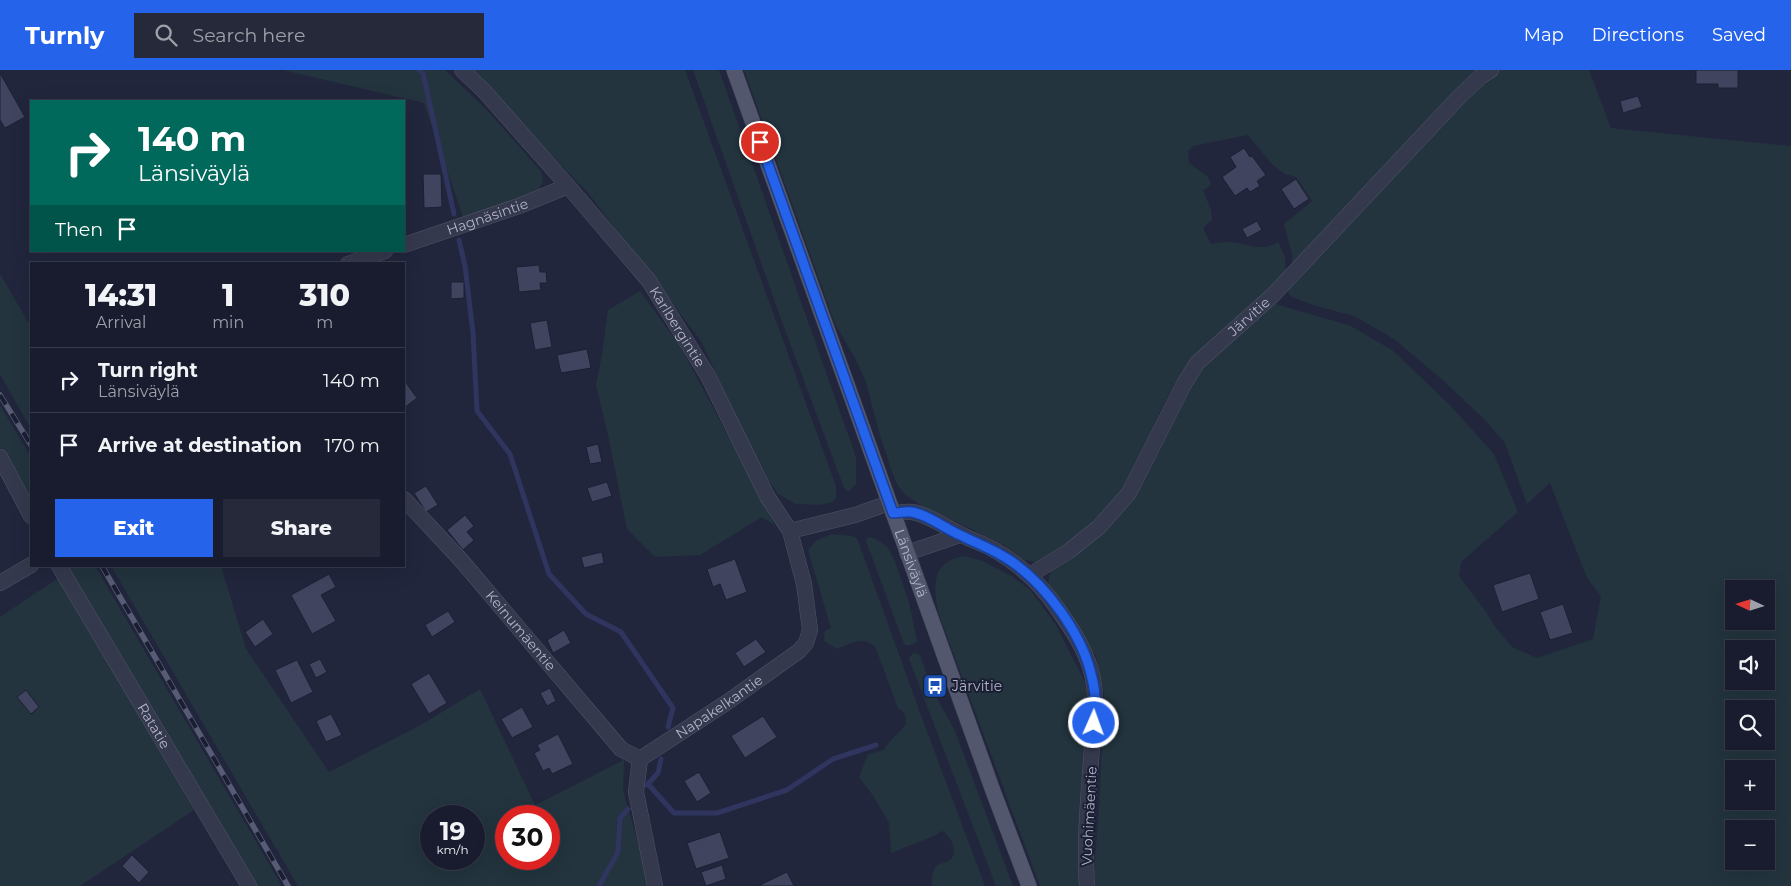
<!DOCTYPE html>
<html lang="en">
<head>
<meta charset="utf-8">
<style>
	:root { --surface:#191c2e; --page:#26293a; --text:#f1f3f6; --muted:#9fa1aa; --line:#373a4a; --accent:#2563eb }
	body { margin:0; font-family:Montserrat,sans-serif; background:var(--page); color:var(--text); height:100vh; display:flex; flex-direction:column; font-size:19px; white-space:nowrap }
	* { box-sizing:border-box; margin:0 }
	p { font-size:16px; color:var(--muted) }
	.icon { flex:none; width:28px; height:28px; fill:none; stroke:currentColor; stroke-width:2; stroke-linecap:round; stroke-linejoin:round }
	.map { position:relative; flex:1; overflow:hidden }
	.sheet { position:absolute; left:30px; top:192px; width:375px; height:305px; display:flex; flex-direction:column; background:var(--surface); border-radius:0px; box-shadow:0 5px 20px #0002,0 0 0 1px var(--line) }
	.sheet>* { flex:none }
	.hud { position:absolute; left:30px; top:30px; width:375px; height:152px; border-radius:0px; box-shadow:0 5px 20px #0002,0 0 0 1px var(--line); background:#00695c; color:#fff; overflow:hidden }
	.needle { width:32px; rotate:274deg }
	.fabs { position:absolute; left:1725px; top:510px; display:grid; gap:10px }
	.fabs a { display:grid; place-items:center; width:50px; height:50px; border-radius:0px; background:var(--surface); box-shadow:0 5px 20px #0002,0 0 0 1px var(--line); font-size:25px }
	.speed { position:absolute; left:420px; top:735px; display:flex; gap:10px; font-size:25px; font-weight:700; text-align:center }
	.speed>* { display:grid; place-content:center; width:65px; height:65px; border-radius:50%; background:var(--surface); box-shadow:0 5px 20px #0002,0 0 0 1px var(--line); line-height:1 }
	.speed small { font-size:12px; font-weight:400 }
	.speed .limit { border:8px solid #d22; background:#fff; color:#111 }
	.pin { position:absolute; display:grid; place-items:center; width:42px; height:42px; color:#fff; margin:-21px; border:2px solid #fff; border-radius:50%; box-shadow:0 1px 5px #0007 }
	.me { position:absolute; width:55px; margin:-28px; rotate:2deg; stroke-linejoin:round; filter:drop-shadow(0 0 4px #0008) }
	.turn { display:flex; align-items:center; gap:18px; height:105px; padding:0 25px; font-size:22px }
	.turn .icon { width:65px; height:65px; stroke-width:2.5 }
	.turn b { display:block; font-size:35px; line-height:42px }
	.then { display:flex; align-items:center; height:48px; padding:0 25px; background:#0003; gap:10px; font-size:19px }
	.eta { display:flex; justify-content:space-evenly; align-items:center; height:85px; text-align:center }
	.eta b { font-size:30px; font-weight:800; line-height:35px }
	.button { display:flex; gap:10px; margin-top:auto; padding:10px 25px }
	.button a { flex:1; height:58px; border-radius:0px; background:var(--accent); color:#fff; font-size:20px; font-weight:800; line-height:58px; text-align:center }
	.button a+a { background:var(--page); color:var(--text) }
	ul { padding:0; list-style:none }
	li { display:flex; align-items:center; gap:15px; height:65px; padding:0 25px; border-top:1px solid var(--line) }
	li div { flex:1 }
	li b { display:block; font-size:19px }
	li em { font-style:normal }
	header { display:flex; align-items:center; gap:30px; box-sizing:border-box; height:70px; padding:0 25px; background:var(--accent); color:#fff }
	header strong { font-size:24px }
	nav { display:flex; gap:28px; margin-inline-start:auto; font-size:18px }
	.search { width:350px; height:45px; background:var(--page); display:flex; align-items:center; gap:12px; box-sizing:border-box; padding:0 18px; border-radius:0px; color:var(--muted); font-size:19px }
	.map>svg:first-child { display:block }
	.green { fill:#23343e; fill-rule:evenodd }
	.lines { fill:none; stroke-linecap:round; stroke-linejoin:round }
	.stream { stroke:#2f355f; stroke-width:5 }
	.building { fill:#40445f; stroke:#1c2034 }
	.minor-casing { stroke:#505368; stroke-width:16 }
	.primary-casing { stroke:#3e4256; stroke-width:16 }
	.minor { stroke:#35394d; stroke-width:15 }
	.primary { stroke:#53576d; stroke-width:15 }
	.rail-casing { stroke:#575b74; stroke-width:5.5 }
	.rail { stroke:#1a1e32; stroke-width:4; stroke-dasharray:11; stroke-linecap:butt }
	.route-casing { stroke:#184099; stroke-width:12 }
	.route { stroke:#2563eb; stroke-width:9 }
	.labels { text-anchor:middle; stroke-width:4; stroke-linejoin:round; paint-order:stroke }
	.street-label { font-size:14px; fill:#b1b3c9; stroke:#1a1e32 }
	.poi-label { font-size:14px; fill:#b1b3c9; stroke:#1a1e32; text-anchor:start }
</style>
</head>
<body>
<header>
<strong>Turnly</strong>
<div class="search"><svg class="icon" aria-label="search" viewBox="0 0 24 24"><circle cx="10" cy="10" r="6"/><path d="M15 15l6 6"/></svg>Search here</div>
<nav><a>Map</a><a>Directions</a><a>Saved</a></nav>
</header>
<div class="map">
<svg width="1791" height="816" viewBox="0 0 1791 816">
	<rect width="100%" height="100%" fill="#21263d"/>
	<g class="green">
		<path d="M 283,0 L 445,0 L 487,40 L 540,100 C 545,108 543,113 538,121 L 464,150 L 424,33 Z"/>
		<polygon points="470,0 685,0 836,416 836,428 832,432 820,435 796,434 778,424 767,408 739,354 701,271 589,124"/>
		<polygon points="693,0 719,0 856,387 856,414 849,422 844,418 782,252"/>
		<path d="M 744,0 L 1479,0 L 1292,199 L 1292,184 L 1284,154 L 1312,131 L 1296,107 L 1285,104 L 1272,94 L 1248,65 L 1193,76 L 1188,81 L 1189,93 L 1207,106 L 1211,113 L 1208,118 L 1203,120 L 1211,140 L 1212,150 L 1203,158 L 1211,174 C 1217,173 1225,171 1231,172 C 1249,173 1259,183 1278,172 L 1285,186 L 1286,203 L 1197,286 L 1178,308 L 1160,342 L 1142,385 L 1126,416 L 1093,456 L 1061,481 L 1037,493 L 1023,489 L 1004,475 L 919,434 L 905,425 L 897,414 L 892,402 L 879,362 L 866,312 L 855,288 L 835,254 Z"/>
		<path d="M 1498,0 L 1589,0 L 1611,58 L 1791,76 L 1791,816 L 1095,816 L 1094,801 L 1099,739 L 1104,623 L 1096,586 L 1048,517 L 1049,507 L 1052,499 L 1106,458 L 1185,319 L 1203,294 L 1272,233 L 1351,256 L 1392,280 L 1449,334 L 1494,384 L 1518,442 L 1461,492 L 1459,506 L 1486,542 L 1496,558 L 1512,577 L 1537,588 L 1593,569 L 1601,526 L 1587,508 L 1550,413 L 1527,434 L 1505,373 L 1485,350 L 1445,312 L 1394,269 L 1354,246 L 1316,236 L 1292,227 L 1288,223 L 1290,213 L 1467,23 ZM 1734,519 L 1766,519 L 1766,551 L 1734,551 ZM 1734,579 L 1766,579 L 1766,611 L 1734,611 ZM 1734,639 L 1766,639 L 1766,671 L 1734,671 ZM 1734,699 L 1766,699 L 1766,731 L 1734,731 ZM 1734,759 L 1766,759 L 1766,791 L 1734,791 Z"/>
		<polygon points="0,204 31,257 31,359 0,304"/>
		<polygon points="640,221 680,276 769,442 775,456 762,447 700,485 655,487 627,459 608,365 596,315 602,284 608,240"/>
		<polygon points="0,335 31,387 31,440 0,376"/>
		<path d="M 832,464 L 852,466 L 857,468 L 919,640 L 985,816 L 932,816 C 932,811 932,804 934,800 C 937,792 946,794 951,789 C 959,781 950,765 942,761 L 934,766 L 891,783 L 889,753 L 874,727 L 859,707 L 868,684 L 884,680 C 890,669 899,664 906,654 L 905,644 L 898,638 L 875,576 C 861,566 852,573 837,579 L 824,571 L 825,561 L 831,558 L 808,480 L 817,470 Z"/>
		<polygon points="869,467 876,469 888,478 894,489 909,532 917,571 915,573 907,576 904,574 866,471 867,468"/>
		<path d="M 965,486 L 982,491 L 1013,507 L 1031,521 L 1056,555 L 1085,612 L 1089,646 L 1081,816 L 1040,816 L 939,545 C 933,517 930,491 965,486 Z"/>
		<polygon points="61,496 95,496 282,816 248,816"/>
		<path d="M 111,496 L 221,496 L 246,579 L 329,702 L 419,656 L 480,619 L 535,735 L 624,690 L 623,720 L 643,791 L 647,816 L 298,816 ZM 431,746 L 474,746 L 474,789 L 431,789 ZM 506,746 L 549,746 L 549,789 L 506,789 Z"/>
		<polygon points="60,507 194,740 80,816 0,816 0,547"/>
		<polygon points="914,583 920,585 932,619 955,661 1013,816 996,816 909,589 910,586"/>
	</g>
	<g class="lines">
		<g class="stream">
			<polyline points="419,0 423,3 454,144"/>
			<polyline points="459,170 465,196 473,263 477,341 510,384 549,504 586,544 621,562 673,638 668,657"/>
			<polyline points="648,714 674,743 717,743 787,720 833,689 876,675"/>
			<polyline points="647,715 658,703 661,689"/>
			<polyline points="599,816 618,782 620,748 628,739"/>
		</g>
	</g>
	<g class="building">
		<polygon points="1696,0 1738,0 1738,18 1718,18 1718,14 1696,14"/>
		<polygon points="0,3 25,47 5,58 0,50"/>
		<polygon points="1638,26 1642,37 1623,43 1620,31"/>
		<polygon points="1244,78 1250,87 1252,86 1266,105 1257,111 1260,116 1250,122 1247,118 1235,126 1222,107 1236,97 1230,87"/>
		<polygon points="423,104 441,104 442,137 424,138"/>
		<polygon points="1296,109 1309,129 1294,139 1281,119"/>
		<polygon points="1257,151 1262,160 1247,168 1242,159"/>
		<polygon points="539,195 540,202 546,202 547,213 540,213 541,220 519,222 516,197"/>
		<polygon points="451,212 464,212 464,228 451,229"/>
		<polygon points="547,250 552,277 535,280 530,253"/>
		<polygon points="587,279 591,298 561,303 557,285"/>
		<polygon points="404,310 417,328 404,338"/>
		<polygon points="598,374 602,392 590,394 586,377"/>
		<polygon points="607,412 612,426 592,432 587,418"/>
		<polygon points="426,416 438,435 426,442 414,423"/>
		<polygon points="465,445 474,456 467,462 474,470 463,480 447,460"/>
		<polygon points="602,482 604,493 584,498 581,487"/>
		<polygon points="735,489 747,522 726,530 720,514 713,517 707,499"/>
		<polygon points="1530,503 1539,529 1502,542 1493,515"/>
		<polygon points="329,504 336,517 321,525 336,551 312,564 291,525"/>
		<polygon points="1563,534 1573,563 1550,570 1540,542"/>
		<polygon points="448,541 455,552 432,567 425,555"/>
		<polygon points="263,549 273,564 255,577 245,562"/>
		<polygon points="564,560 571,573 553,583 547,570"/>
		<polygon points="756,569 766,582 744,597 735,583"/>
		<polygon points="320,589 327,602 316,608 309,594"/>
		<polygon points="297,590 313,622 291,633 275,600"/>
		<polygon points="429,603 447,633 429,644 411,614"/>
		<polygon points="550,618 556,631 547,636 540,623"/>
		<polygon points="26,620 39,637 31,644 17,627"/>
		<polygon points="522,637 533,657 512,668 501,649"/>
		<polygon points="331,644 342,665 326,672 316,651"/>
		<polygon points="763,646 777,667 745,688 731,666"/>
		<polygon points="558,664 573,694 552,704 549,698 543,701 534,683 540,680 537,675"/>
		<polygon points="699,702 711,723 697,732 684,711"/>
		<polygon points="720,762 729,788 696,799 687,773"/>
		<polygon points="132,785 149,802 139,813 122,796"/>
		<polygon points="722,795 726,809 706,816 701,802"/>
		<polygon points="787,802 794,816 758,816"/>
	</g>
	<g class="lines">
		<defs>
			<g id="minor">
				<path id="s1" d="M 462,0 L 484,21 L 568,116 L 649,211 L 708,306 L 767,426 L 790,461 L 855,445 L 889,433"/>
				<path id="s2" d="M 404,175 L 519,136 L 568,116"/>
				<polyline points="348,194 385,181"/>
				<polyline points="0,387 31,446"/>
				<path id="s3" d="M 404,429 L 461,490 L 621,679 L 640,689"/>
				<path d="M 893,443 C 899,443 906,441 912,442 C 931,445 954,463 973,470 C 1007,483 1037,508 1057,538 C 1072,559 1088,583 1093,609 C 1098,636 1093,664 1091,691 C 1088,733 1084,774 1087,816"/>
				<polyline points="907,483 960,465"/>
				<path id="s4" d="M 59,496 L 249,816"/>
				<path id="s5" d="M 1030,505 L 1069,481 L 1099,457 L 1129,423 L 1184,314 L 1197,293 L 1273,225 L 1459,27 L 1480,7 L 1491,0"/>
				<polyline points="0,513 31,495"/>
				<path id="s6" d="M 655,816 L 636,722 L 640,689 L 726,633 L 799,581 L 806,573 L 810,560 L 804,514 L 790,461"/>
			</g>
			<g id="primary">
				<path id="s7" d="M 734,0 L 993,721 L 1029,816"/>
			</g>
		</defs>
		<use href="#minor" class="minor-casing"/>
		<use href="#primary" class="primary-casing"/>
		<use href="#minor" class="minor"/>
		<use href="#primary" class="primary"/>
		<defs>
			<g id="rail">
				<polyline points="0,325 31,375"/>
				<polyline points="102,496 288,816"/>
			</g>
		</defs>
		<use href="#rail" class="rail-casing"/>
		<use href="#rail" class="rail"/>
	</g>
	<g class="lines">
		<defs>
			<path id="route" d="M 760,72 L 893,443 C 899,443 906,441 912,442 C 929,445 944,458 960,465 C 978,474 993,479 1011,491 C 1047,516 1083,565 1092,608 C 1096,623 1096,638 1094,653"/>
		</defs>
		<use href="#route" class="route-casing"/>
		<use href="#route" class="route"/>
	</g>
	<defs>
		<symbol id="bus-square" viewBox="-11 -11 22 22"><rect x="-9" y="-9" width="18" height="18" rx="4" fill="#1a4fb4" stroke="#1a1e32"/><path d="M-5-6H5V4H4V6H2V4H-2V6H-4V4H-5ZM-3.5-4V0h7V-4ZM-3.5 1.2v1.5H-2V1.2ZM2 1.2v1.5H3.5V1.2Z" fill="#fff"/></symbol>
	</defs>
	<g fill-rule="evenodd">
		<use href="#bus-square" x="921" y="602" width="28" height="28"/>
	</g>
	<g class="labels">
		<g class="street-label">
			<text dy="5" stroke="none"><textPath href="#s2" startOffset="88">Hagnäsintie</textPath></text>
			<text dy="5" stroke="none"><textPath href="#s5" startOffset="346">Järvitie</textPath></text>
			<text dy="5" stroke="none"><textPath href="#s1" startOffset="336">Karlbergintie</textPath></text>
			<text dy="5" stroke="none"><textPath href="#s7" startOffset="524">Länsiväylä</textPath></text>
			<text dy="5" stroke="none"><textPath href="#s3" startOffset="176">Keinumäentie</textPath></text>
			<text dy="5" stroke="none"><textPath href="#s6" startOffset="224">Napakelkantie</textPath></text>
			<text dy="5" stroke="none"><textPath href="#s4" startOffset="186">Ratatie</textPath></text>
			<text transform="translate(1089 746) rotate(-87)" y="5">Vuohimäentie</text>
		</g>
		<g class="poi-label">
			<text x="952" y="621">Järvitie</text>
		</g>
	</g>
</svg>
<div class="fabs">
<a><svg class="needle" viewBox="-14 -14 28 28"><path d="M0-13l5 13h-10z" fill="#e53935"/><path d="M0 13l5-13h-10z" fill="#9fa1aa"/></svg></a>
<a><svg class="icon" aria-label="sound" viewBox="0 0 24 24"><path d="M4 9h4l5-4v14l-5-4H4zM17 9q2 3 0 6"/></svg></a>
<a><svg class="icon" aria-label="search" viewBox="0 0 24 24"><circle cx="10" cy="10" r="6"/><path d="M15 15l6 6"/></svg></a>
<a>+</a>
<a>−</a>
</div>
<div class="speed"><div>19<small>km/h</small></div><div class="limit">30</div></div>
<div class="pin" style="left:760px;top:72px;background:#d93025"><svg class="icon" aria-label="arrive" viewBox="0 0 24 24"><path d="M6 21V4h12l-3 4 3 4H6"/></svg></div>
<svg class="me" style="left:1094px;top:653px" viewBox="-20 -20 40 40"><circle r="17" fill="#2563eb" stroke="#fff" stroke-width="3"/><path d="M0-11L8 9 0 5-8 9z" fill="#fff"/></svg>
<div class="hud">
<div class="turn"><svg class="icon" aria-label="right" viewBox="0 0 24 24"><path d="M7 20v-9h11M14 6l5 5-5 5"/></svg><div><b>140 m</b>Länsiväylä</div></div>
<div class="then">Then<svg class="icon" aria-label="arrive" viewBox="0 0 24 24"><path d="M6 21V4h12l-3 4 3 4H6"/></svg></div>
</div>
<section class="sheet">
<div class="eta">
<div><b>14:31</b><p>Arrival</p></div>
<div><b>1</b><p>min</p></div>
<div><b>310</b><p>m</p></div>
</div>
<ul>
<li><svg class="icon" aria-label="right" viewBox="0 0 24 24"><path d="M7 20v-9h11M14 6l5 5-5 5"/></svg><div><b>Turn right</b><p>Länsiväylä</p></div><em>140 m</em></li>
<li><svg class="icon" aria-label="arrive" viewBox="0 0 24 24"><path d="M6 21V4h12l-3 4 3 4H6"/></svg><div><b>Arrive at destination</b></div><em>170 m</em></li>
</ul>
<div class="button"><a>Exit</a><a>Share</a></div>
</section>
</div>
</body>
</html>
